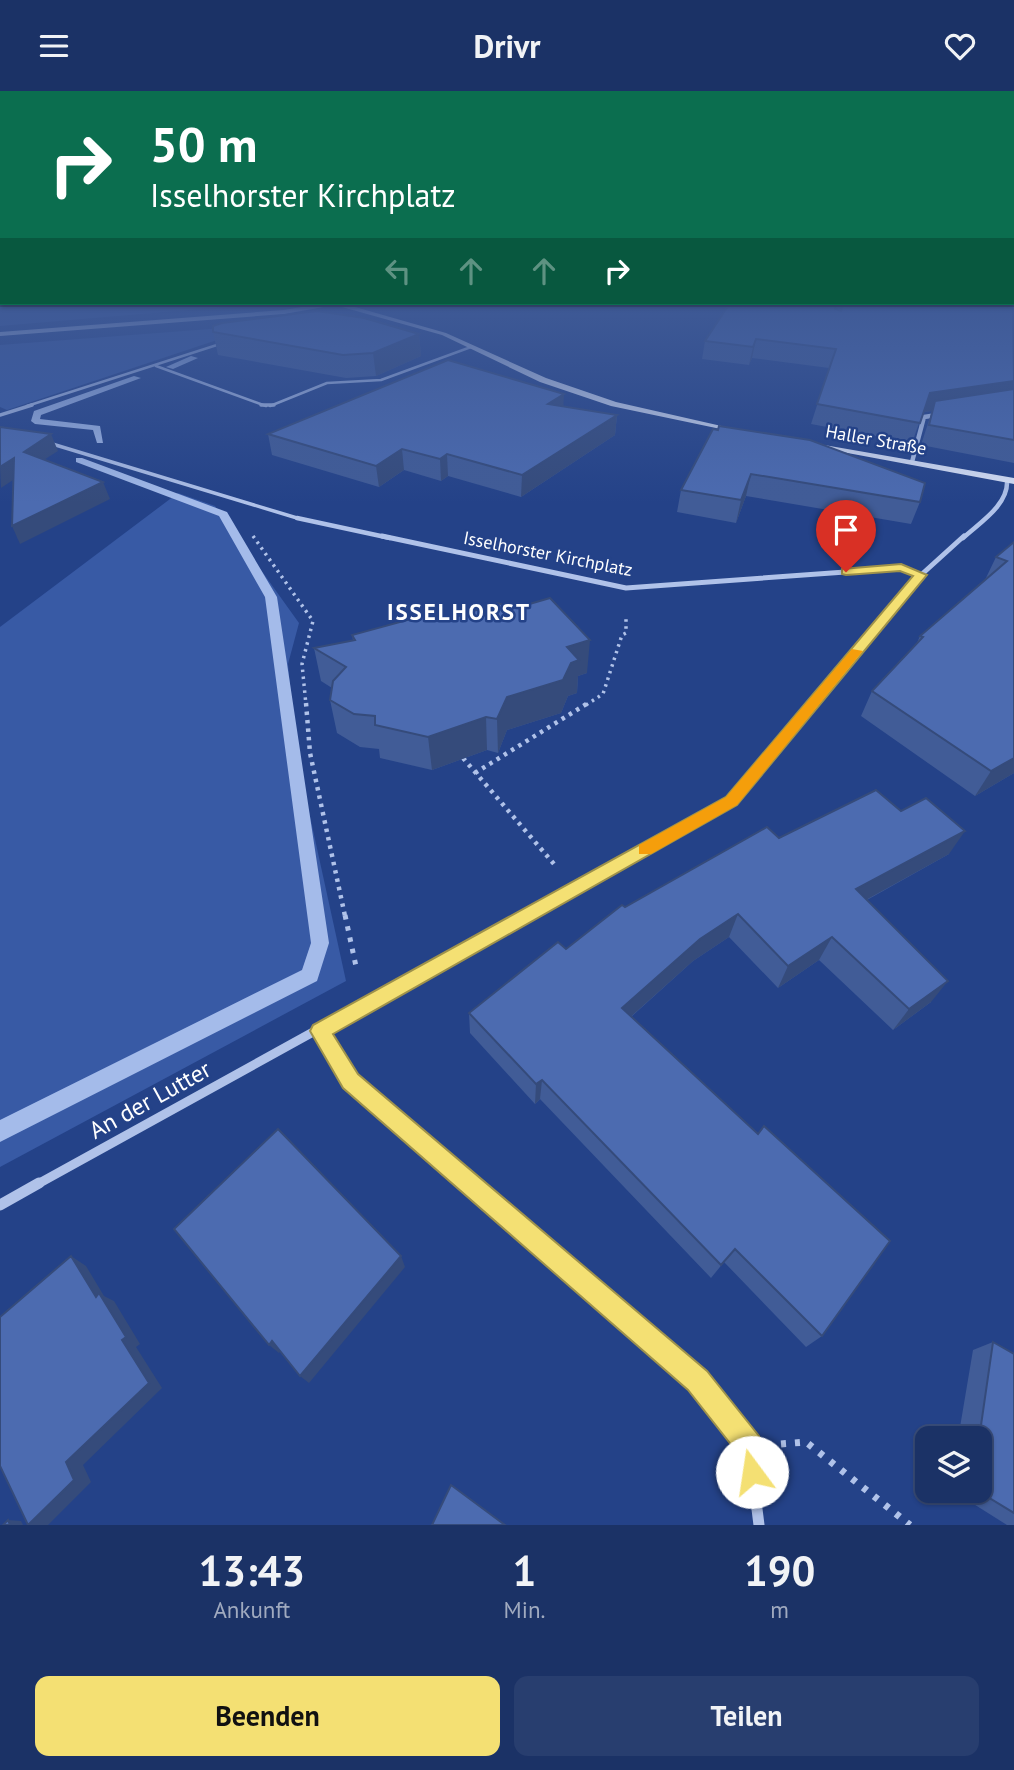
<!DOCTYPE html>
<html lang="de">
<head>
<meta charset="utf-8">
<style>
	:root { --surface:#1b3266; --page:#283e6f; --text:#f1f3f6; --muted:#a0aabf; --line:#394d7a; --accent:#f4e073 }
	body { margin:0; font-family:"PT Sans",sans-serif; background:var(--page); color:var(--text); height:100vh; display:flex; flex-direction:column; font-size:26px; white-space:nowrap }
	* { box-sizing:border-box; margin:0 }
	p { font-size:23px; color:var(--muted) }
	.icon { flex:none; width:38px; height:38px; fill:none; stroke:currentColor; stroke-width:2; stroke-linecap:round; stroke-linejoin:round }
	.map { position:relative; height:1434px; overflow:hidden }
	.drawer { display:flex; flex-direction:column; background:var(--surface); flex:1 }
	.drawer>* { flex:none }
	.top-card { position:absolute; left:0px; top:0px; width:1015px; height:214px; box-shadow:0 2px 5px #0004,0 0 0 2px var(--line); background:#0b6e4f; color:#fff; overflow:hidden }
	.tools { position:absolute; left:915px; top:1335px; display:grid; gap:14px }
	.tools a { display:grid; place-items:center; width:77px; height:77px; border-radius:14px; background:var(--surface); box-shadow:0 2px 5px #0004,0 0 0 2px var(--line); font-size:35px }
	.pin { position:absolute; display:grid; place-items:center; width:60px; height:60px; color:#fff; margin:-72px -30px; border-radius:50% 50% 50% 0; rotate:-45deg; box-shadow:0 0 7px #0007 }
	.pin .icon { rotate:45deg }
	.me { position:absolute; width:77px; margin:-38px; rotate:346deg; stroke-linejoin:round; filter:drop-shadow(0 0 5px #0008) }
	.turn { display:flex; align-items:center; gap:24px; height:147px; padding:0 35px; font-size:32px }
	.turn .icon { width:91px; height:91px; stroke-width:2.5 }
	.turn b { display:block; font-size:49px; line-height:60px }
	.lanes { display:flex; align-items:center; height:66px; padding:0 35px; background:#0003; justify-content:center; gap:35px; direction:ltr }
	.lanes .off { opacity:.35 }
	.eta { display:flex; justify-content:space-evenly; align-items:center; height:119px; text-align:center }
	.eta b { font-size:42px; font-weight:800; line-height:49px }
	.button { display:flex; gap:14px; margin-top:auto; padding:14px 35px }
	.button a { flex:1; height:80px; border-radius:14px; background:var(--accent); color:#111; font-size:28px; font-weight:800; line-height:80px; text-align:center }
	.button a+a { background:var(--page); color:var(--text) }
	header { display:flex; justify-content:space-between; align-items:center; height:91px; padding:0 35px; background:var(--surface); font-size:32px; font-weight:800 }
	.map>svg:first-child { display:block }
	.green { fill:#385aa5 }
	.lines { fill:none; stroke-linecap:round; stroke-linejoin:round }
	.stream { fill:#a4bbea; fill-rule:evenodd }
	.path-far3 { stroke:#b0c2e9; stroke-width:3.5; stroke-dasharray:2.5 4.5; stroke-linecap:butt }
	.path-far2 { stroke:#b0c2e9; stroke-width:4.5; stroke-dasharray:3.5 5; stroke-linecap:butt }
	.path-far1 { stroke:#b0c2e9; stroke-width:5; stroke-dasharray:4.5 7; stroke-linecap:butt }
	.path { stroke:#b0c2e9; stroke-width:7; stroke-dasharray:5 9; stroke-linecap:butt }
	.lane-far1 { stroke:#b0c2e9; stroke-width:2.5 }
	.lane { stroke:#b0c2e9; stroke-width:3.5 }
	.street-far4 { stroke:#b0c2e9; stroke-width:4.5 }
	.street-far3 { stroke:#b0c2e9; stroke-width:5 }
	.street-far2 { stroke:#b0c2e9; stroke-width:7 }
	.street-far1 { stroke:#b0c2e9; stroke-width:9 }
	.street { stroke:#b0c2e9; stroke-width:11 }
	.secondary { fill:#dae3f8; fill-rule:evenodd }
	.wall { fill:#415c97 }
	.shaded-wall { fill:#354b7b }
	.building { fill:#4c6bb0; stroke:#354b7b; stroke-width:2 }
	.route { fill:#f4e073; stroke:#9f924b; stroke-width:2 }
	.slow { fill:#f59e0b }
	.labels { text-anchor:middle; stroke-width:5; stroke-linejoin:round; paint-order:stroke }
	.far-street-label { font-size:18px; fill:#fff; stroke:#244288 }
	.far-district-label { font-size:23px; font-weight:bold; letter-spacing:2px; fill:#fff; stroke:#244288 }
	.near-street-label { font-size:24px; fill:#fff; stroke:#244288 }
</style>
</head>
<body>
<header><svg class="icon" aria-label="menu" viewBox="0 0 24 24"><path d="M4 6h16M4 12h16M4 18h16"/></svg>Drivr<svg class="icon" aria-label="heart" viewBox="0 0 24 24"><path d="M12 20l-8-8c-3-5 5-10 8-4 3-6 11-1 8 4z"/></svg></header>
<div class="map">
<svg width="1014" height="1434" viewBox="0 0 1014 1434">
	<rect width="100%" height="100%" fill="#244288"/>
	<g class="green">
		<polygon points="0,211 2,212 271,212 0,235"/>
		<polygon points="262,234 7,319 0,316 0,254"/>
		<polygon points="178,402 215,415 299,532 288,573 297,666 346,890 0,1076 0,536"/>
	</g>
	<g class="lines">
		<g class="stream">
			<polygon points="230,212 237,212 233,215"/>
			<polygon points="191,265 198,267 173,278 166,276"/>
			<polygon points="134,285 141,287 41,324 40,328 100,335 103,352 97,352 93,339 35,333 31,330 34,320"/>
			<polygon points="76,367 82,367 227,421 277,506 329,852 317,890 0,1051 0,1029 302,879 311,852 265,506 219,425 76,371"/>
		</g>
		<g class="path-far3">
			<polyline points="253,445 313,530 302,573 306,614"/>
			<polyline points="586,614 603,603 622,544 626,542 626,526"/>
		</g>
		<g class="path-far2">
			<polyline points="306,612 310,662 345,825"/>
			<polyline points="463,667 554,773"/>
			<polyline points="475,682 588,612"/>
		</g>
		<polyline class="path-far1" points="345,824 357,880"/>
		<polyline class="path" points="781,1353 806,1351 910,1434"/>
		<g class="lane-far1">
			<polyline points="156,275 266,315"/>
			<polyline points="27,315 220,253"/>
			<polyline points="270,315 327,292 381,289 471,256"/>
		</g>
		<g class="lane">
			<polyline points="261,314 274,314"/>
			<polyline points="0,324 32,314"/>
			<polyline points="49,352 297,427"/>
		</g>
		<g class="street-far4">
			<polyline points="912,371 924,326 937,324"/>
			<polyline points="297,427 390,447"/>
			<path d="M 963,447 C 979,432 1009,414 1007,389"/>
		</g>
		<g class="street-far3">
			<polyline points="382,445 626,497 901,477 921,484"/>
			<polyline points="812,614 921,484 964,445"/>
		</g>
		<polyline class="street-far2" points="522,825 731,710 813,612"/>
		<g class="street-far1">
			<polyline points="320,940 351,990 472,1094"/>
			<polyline points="36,1094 525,824"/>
		</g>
		<g class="street">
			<polyline points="470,1092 698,1289 749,1354 759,1434"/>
			<polyline points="0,1114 39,1092"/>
		</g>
		<g class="secondary">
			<polygon points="326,212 341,212 446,242 546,287 616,311 739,339 735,341 611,315 540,291 442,244 335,214 284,223 0,245 0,241 284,219"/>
			<polygon points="807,351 1014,387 1014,393 810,355 807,355"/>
		</g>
	</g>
	<g class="wall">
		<polygon points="1014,211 1014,372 921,354 932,320 923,321 912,352 811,333 829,277 752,267 749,274 702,268 705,250 730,212 1013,212"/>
		<polygon points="213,241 419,243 421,265 376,285 346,287 218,264"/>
		<polygon points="564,316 617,324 615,344 521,406 448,385 441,390 404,379 379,396 272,364 268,343"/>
		<polygon points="713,338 920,411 911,433 746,405 736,432 677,421 681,399"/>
		<polygon points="1014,451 1014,682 975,705 861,625 872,600 916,554 920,545 985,489 996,466"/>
		<polygon points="352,544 587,582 578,585 577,602 568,605 561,622 507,639 498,662 487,659 432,679 380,667 379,658 360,656 337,642 330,609 332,597 321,590 314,557 353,549"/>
		<polygon points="779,747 949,763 867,809 931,911 893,939 819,869 778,897 729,846 693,870 631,926 822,1245 806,1256 724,1171 711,1187 540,1008 535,1013 470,942 469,922 566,858 625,816"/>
		<polygon points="993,1251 1014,1263 1014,1434 1007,1434 953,1400 980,1400 980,1348 958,1348 973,1259"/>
	</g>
	<g class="shaded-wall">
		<polygon points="419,243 421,265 376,285 373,262"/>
		<polygon points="756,248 752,267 749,274 753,256"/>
		<polygon points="1014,290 1014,308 935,310 932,320 923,321 930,302"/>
		<polygon points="564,303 563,323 548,313"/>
		<polygon points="617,324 615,344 521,406 522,384"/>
		<polygon points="51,343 58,360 31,377 24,361"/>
		<polygon points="402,358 404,379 379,396 376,375"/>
		<polygon points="447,363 448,385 441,390 440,368"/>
		<polygon points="14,367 22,383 1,397 0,376"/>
		<polygon points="751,383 746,405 736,432 741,409"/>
		<polygon points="103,391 110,408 20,453 12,435"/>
		<polygon points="590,549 587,582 578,585 577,602 568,605 561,622 507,639 498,662 497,628 507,606 567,556"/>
		<polygon points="486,626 487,659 432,679 428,646"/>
		<polygon points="1014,667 1014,682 975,705 991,680"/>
		<polygon points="965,740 949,763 844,821 856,798"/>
		<polygon points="738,823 729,846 693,870 617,938 622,917 700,848"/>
		<polygon points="832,846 819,869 778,897 788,875"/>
		<polygon points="948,890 931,911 893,939 909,918"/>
		<polygon points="542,989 540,1008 535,1013 536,993"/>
		<polygon points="71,1165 86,1175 104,1205 114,1210 140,1253 136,1256 162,1297 83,1374 91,1391 48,1434 28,1434 66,1371 96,1206"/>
		<polygon points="401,1165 405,1176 309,1292 300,1285"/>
		<polygon points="272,1250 282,1258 279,1262 269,1254"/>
		<polygon points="8,1429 21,1430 23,1434 10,1434"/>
	</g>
	<g class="building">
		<polygon points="1013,211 1014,290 930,302 920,332 817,313 836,258 756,248 753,256 705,250 730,212 828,212 835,215 835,218 841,220 843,212 1013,212"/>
		<polygon points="317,220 364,227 419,243 373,262 343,264 213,241 213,235 222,232"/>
		<polygon points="448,269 564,303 548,313 617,324 522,384 447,363 440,368 402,358 376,375 268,343"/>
		<polygon points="1014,298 1014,349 929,334 935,310"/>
		<polygon points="719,335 810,349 925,392 920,411 751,383 741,409 681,399 713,338 718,339"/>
		<polygon points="0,336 51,343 24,361 103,391 12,435 14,367 0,376"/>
		<polygon points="1014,451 1014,667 991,680 872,600 923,546 920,545 1007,470 996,466"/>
		<polygon points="550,507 590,549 567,556 579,569 571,572 563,589 507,606 497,628 486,626 428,646 375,634 375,625 354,623 330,609 333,590 346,576 314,557 355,549 352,544 415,527 419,521 453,527 497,512 516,517"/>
		<polygon points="876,699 901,720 926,707 965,740 856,798 948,890 909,918 832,846 788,875 738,823 700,848 622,917 758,1043 764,1035 890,1150 822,1245 735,1158 721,1174 542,989 536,993 469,922 558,851 566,858 622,814 625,816 767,736 779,747"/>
		<polygon points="278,1038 401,1165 300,1285 272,1250 269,1254 174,1138"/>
		<polygon points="71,1165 96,1206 99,1202 126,1246 122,1249 149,1292 66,1371 74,1389 28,1434 0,1375 0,1226"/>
		<polygon points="993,1251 1014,1263 1014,1422 978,1400 980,1400 980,1348 979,1348"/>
		<polygon points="451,1394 505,1434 432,1434"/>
		<polygon points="8,1429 10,1434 3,1434"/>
	</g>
	<linearGradient id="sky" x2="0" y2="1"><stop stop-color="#14244b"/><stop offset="0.51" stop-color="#3f5a96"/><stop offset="1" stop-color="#3f5a96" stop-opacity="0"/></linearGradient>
	<rect width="1014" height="412" fill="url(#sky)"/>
	<path class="route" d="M 901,473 L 927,484 L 737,714 L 333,943 L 358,983 L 707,1280 L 759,1345 C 765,1359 768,1376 762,1391 L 752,1395 L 743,1391 L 736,1360 L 688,1299 L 343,997 L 310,940 L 313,934 L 726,706 L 913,485 L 900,480 L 846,484 L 842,483 L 842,478 Z"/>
	<polygon class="slow" points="852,558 863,560 737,714 651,763 639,763 639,754 726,706"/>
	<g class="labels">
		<g class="far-street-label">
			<text transform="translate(876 349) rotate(10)" y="6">Haller Straße</text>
			<text transform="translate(548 463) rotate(11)" y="6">Isselhorster Kirchplatz</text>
		</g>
		<g class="far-district-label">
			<text x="459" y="529">ISSELHORST</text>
		</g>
		<g class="near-street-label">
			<text transform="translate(150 1009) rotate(-29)" y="8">An der Lutter</text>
		</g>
	</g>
</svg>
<div class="tools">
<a><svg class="icon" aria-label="layers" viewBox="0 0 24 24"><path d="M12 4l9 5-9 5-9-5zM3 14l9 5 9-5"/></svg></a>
</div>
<div class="pin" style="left:846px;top:481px;background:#d93025"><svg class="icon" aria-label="arrive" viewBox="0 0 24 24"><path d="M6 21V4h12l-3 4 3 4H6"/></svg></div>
<svg class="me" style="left:752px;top:1381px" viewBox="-20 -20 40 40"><circle r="19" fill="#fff"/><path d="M0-13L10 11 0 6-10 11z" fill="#f4e073"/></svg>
<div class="top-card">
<div class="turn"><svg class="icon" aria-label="right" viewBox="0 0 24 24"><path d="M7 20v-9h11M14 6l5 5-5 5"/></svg><div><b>50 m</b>Isselhorster Kirchplatz</div></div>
<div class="lanes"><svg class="icon off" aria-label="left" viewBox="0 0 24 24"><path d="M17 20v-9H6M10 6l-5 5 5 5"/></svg><svg class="icon off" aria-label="ahead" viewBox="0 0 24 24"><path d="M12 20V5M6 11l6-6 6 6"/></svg><svg class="icon off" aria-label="ahead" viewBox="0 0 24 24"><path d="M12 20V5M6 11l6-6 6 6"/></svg><svg class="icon" aria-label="right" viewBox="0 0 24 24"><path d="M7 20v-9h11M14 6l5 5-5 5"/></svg></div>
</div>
</div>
<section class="drawer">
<div class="eta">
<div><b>13:43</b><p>Ankunft</p></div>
<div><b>1</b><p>Min.</p></div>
<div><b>190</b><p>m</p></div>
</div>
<div class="button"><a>Beenden</a><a>Teilen</a></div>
</section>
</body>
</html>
